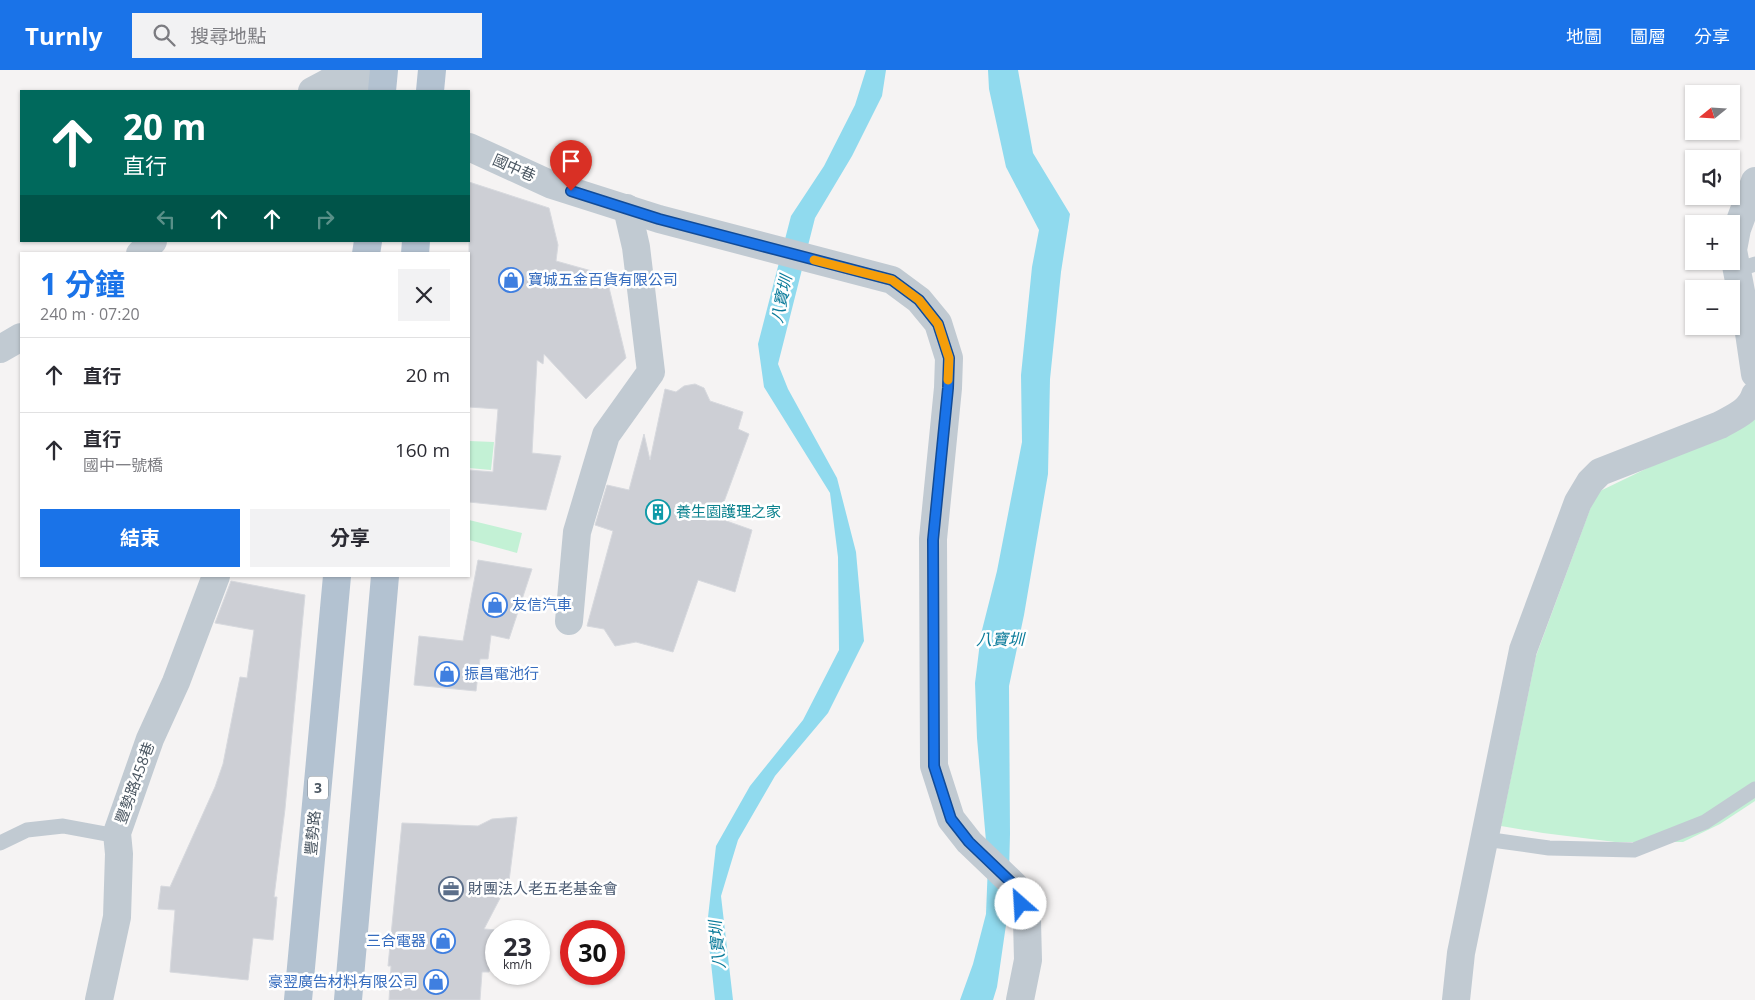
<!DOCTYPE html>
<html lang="zh-TW">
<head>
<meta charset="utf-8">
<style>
	:root { --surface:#fff; --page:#f2f2f3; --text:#2b2b33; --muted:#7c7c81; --line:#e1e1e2; --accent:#1a73e8 }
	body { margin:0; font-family:"Open Sans","Noto Sans TC",sans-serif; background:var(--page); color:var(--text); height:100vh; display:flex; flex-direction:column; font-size:19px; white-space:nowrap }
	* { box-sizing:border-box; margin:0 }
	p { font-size:16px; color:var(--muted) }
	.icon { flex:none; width:28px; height:28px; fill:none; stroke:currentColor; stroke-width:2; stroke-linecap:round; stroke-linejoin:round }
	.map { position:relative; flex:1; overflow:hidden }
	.side { position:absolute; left:20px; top:182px; width:450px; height:325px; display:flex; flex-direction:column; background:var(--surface); border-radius:0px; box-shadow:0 1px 4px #0004 }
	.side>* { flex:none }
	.top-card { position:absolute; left:20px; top:20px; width:450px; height:152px; border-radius:0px; box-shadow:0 1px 4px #0004; background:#00695c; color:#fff; overflow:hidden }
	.needle { width:32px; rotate:252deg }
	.controls { position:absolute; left:1685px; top:15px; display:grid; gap:10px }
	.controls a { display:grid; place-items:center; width:55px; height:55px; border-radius:0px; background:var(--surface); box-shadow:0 1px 4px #0004; font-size:25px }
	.speed { position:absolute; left:485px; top:850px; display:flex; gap:10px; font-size:25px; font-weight:700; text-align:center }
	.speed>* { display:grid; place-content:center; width:65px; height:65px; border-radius:50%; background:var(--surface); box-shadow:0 1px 4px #0004; line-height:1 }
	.speed small { font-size:12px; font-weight:400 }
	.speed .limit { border:8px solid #d22; background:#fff; color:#111 }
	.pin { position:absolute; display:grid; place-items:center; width:42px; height:42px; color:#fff; margin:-51px -21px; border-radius:50% 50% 50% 0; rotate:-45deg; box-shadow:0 0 5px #0007 }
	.pin .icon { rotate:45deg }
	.me { position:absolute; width:55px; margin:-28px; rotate:334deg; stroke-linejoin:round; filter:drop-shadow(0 0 4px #0008) }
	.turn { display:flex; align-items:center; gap:18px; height:105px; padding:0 20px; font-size:22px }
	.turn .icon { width:65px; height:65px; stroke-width:2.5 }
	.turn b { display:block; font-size:35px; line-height:42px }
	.lanes { display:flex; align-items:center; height:48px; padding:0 20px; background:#0003; justify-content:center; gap:25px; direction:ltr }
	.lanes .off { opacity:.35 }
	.round { display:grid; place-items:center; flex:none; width:52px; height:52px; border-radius:0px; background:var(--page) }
	.overview { display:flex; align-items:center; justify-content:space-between; height:85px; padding:0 20px }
	h1 { font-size:30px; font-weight:700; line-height:38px; color:var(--accent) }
	.cta { display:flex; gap:10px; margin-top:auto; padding:10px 20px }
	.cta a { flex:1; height:58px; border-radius:0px; background:var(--accent); color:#fff; font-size:20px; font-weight:700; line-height:58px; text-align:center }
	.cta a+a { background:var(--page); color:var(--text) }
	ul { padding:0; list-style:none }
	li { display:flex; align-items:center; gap:15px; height:75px; padding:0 20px; border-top:1px solid var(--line) }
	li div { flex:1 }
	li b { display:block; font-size:19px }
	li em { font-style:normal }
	header { display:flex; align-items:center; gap:30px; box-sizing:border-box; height:70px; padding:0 25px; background:var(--accent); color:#fff }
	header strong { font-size:24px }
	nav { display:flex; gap:28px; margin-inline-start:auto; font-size:18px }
	.search { width:350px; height:45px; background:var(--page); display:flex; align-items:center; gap:12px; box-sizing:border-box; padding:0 18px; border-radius:0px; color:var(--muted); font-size:19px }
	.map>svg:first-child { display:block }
	.green { fill:#c3f1d5 }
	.water { fill:#90daee }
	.building { fill:#cdcfd5; stroke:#d7d9de }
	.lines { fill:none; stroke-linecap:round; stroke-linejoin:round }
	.service { stroke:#c1cad2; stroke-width:15 }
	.minor { stroke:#c1cad2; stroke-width:28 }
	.primary { stroke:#b3c2d1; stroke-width:28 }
	.route-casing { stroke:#114b97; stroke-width:12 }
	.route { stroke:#1a73e8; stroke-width:9 }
	.slow { stroke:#f59e0b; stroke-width:9 }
	.labels { text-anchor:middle; stroke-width:5; stroke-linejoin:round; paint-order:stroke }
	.shield { fill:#fff; stroke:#808990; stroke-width:1 }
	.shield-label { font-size:14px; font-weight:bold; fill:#4a5661 }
	.street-label { font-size:15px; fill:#4a5661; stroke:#fff }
	.shop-label { font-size:15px; fill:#366cbe; stroke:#fff; text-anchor:start }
	.culture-label { font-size:15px; fill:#0d838f; stroke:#fff; text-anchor:start }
	.service-label { font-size:15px; fill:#4e5e75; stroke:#fff; text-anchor:start }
	.water-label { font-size:16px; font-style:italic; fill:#0c7c9b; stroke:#fff }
</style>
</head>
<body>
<header>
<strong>Turnly</strong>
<div class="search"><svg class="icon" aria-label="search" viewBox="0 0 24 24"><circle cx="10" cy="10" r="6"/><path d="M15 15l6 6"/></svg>搜尋地點</div>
<nav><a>地圖</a><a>圖層</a><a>分享</a></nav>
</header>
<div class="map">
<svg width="1755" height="930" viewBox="0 0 1755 930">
	<rect width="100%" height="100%" fill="#f5f3f3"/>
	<g class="green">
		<polygon points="1755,346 1755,731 1720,754 1683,772 1615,772 1543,763 1501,756 1536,586 1596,423"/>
		<polygon points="469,371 494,372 491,400 469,398"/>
		<polygon points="469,450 522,463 517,483 469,470"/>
	</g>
	<g class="water">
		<polygon points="866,0 886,0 882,26 852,86 815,148 778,294 788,319 837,408 856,482 864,571 828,643 775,706 738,770 721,826 733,930 715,930 707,856 716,776 750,716 803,650 839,580 838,487 830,423 764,317 758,274 791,146 824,96 855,35"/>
		<polygon points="988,0 1018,0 1033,83 1070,144 1061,202 1050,309 1048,404 1024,545 1009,616 1010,764 1008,841 997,917 993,930 960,930 973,894 986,844 988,794 977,668 975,613 981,564 997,501 1022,372 1021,305 1032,197 1039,160 1006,97 989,19"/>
	</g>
	<g class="building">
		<polygon points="469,112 549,138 558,175 556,191 606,205 626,288 586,329 544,284 543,294 537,290 532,383 561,386 546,440 469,432 469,400 493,402 498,339 469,337"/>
		<polygon points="695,314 704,318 710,331 743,342 738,359 749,364 718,448 752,460 735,522 698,510 673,582 636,572 615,576 604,559 587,556 613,461 595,455 607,415 629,420 644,364 650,390 665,319 676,322 684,316"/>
		<polygon points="478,490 532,499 509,569 491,565 488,589 480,589 476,621 414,615 419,566 463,571"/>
		<polygon points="231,511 305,525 285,739 274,827 277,827 273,870 253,868 248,910 170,902 175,840 158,839 161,816 170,817 215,717 223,694 240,607 247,608 254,560 215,553"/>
		<polygon points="517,747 509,811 484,859 498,860 496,861 489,902 482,902 480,930 389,930 391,896 388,896 402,753 478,756 492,749"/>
	</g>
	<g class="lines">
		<g class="service">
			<polyline points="1737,200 1755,194"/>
			<polyline points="1485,769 1549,778 1634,780 1705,752 1755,719"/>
			<polyline points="0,773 27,760 63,756 117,766"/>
		</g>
		<g class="minor">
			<polyline points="312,21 327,13 351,6 381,21"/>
			<polyline points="469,77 552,115 659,149 892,210 919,230 938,253 949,288 948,318 933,469 934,696 951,749 969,772 1015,816 1027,851 1028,890 1020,930"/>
			<polyline points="1755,111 1737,159 1733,180 1749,263 1755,304"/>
			<polyline points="140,184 153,171"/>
			<polyline points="0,279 21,267"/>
			<polyline points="569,551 577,462 606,365 651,302 636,177 627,138"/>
			<polyline points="99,930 117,847 119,784 117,763 150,669 176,612 216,506"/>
			<path d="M 1456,930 L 1461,883 L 1523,580 L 1578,432 L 1590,412 L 1600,402 L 1720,355 C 1734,347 1750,341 1755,325"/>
		</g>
		<g class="primary">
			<polyline points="382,21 384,0"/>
			<polyline points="430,21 432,0"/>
			<polyline points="366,184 368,171"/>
			<polyline points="415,184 416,171"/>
			<polyline points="298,930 337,506"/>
			<polyline points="348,930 385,506"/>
		</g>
	</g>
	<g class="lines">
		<defs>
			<polyline id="route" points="571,121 659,149 892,210 919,230 938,254 949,288 948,318 933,470 934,696 951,749 969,772 1015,816 1021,834"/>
		</defs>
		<use href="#route" class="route-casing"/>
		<use href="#route" class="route"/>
		<polyline class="slow" points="814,190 892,210 919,230 938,254 949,288 948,310"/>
	</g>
	<defs>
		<symbol id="shop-ring" viewBox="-11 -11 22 22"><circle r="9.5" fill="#fff" stroke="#3f7fe0" stroke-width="1.5"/><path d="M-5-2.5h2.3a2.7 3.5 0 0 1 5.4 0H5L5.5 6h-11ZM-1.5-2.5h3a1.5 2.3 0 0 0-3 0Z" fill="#3f7fe0"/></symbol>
		<symbol id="building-ring" viewBox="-11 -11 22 22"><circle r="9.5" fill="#fff" stroke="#0f9aa8" stroke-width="1.5"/><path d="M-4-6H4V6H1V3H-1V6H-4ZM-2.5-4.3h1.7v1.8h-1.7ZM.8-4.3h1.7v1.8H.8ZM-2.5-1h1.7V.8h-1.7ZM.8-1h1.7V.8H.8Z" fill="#0f9aa8"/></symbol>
		<symbol id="office-ring" viewBox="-11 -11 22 22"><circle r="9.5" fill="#fff" stroke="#5c6f8a" stroke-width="1.5"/><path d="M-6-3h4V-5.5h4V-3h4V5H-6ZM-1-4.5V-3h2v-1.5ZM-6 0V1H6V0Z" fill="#5c6f8a"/></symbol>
	</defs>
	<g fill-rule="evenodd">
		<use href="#shop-ring" x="497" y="196" width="28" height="28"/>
		<use href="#building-ring" x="644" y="428" width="28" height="28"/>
		<use href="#shop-ring" x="481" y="521" width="28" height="28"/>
		<use href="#shop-ring" x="433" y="590" width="28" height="28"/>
		<use href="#office-ring" x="437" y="805" width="28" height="28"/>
		<use href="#shop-ring" x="429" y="857" width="28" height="28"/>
		<use href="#shop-ring" x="422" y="898" width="28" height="28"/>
	</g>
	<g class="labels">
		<rect class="shield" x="308" y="706.5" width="20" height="23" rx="4"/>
		<g class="shield-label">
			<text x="318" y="723">3</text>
		</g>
		<g class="street-label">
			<text transform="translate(514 98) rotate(24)" y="5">國中巷</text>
			<text transform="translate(135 713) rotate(-70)" y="5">豐勢路458巷</text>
			<text transform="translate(313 763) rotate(-85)" y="5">豐勢路</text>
		</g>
		<g class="shop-label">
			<text x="528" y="215">寶城五金百貨有限公司</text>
			<text x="512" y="540">友信汽車</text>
			<text x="464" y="609">振昌電池行</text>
			<text x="426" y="876" text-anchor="end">三合電器</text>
			<text x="418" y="917" text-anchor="end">豪翌廣告材料有限公司</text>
		</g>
		<g class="culture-label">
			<text x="676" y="447">養生園護理之家</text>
		</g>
		<g class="service-label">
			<text x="468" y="824">財團法人老五老基金會</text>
		</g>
		<g class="water-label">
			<text transform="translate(781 229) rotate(-78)" y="6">八寶圳</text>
			<text x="1000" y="575">八寶圳</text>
			<text transform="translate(717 875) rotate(-95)" y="6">八寶圳</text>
		</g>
	</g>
</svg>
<div class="controls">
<a><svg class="needle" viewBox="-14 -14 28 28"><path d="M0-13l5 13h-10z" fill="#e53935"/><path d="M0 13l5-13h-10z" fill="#7c7c81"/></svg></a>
<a><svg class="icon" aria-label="sound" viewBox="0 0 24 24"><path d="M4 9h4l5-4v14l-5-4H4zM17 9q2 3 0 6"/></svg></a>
<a>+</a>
<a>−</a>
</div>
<div class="speed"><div>23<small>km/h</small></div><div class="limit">30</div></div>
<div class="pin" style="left:571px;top:121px;background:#d93025"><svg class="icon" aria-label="arrive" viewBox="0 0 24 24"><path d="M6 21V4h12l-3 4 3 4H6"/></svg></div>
<svg class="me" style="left:1021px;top:834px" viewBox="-20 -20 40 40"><circle r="19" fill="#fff"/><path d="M0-13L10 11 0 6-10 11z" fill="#1a73e8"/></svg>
<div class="top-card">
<div class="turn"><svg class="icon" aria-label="ahead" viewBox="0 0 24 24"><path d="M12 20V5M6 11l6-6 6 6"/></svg><div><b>20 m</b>直行</div></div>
<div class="lanes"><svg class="icon off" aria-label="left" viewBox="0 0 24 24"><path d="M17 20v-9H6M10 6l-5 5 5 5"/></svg><svg class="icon" aria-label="ahead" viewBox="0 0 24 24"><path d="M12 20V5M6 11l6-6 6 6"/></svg><svg class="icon" aria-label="ahead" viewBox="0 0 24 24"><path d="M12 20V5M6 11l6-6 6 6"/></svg><svg class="icon off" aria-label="right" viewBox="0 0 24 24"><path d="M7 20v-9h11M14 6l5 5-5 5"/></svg></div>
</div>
<section class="side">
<div class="overview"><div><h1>1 分鐘</h1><p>240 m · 07:20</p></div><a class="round"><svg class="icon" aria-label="close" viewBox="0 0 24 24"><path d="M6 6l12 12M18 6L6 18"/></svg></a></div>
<ul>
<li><svg class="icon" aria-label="ahead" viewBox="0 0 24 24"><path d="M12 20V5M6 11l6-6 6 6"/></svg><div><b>直行</b></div><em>20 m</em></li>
<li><svg class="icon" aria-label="ahead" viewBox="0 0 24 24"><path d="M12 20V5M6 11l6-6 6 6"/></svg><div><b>直行</b><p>國中一號橋</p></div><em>160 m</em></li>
</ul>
<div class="cta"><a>結束</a><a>分享</a></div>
</section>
</div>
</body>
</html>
